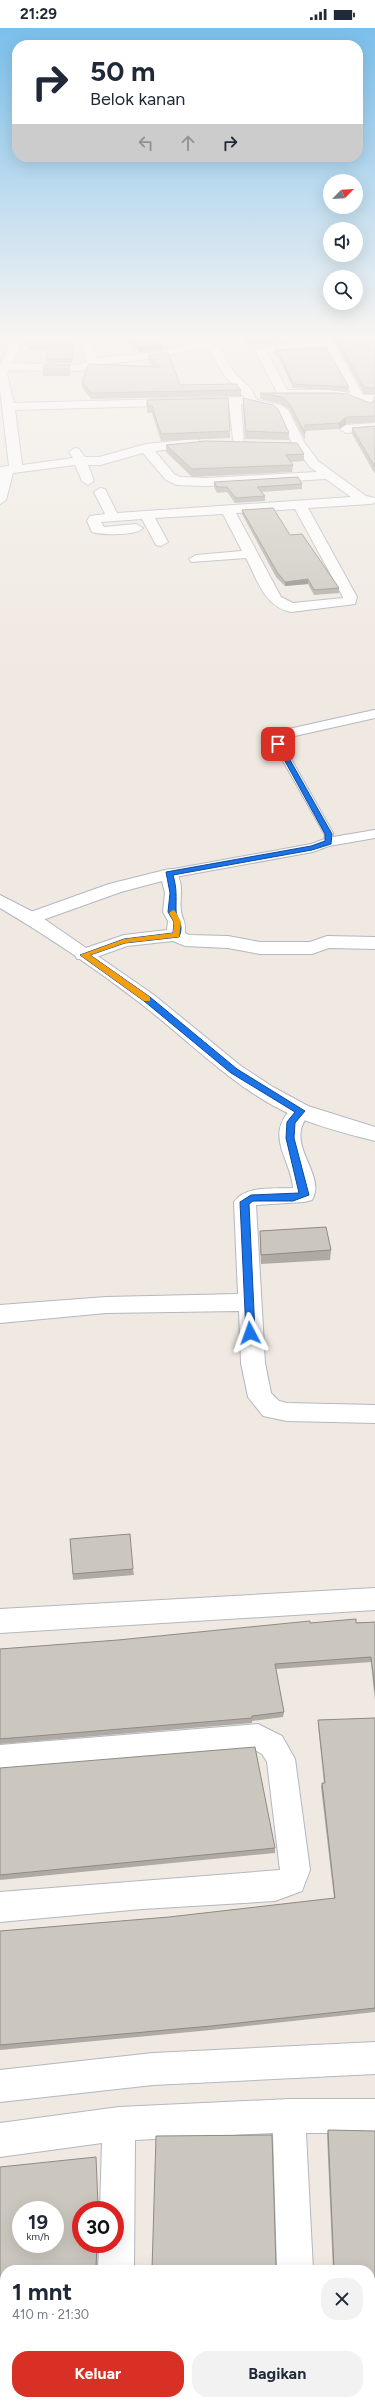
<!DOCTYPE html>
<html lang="id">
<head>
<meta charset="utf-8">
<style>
	:root { --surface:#fff; --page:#f2f2f3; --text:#1f2937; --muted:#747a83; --accent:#d93025 }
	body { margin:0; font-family:Figtree,sans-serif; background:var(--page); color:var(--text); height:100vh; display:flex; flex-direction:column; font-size:15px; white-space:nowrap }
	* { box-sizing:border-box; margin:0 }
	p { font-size:13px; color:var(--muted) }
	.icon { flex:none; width:22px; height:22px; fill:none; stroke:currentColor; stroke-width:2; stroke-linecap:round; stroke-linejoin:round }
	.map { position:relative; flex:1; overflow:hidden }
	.details { position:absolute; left:0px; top:2237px; width:375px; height:140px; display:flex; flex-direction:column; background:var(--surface); border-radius:16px 16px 0 0; box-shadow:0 4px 16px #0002 }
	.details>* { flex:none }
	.banner { position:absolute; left:12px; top:12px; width:351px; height:122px; border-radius:16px; box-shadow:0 4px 16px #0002; background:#fff; color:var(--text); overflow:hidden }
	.needle { width:26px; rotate:66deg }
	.tools { position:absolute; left:323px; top:146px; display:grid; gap:8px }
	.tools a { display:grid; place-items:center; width:40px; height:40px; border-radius:50%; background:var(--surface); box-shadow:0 4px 16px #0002; font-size:20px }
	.speed { position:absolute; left:12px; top:2173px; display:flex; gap:8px; font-size:20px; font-weight:700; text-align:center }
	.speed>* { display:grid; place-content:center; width:52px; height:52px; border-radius:50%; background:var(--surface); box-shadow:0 4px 16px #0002; line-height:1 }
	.speed small { font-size:10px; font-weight:400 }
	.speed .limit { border:6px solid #d22; background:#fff; color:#111 }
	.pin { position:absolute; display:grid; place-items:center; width:34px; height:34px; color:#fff; margin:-17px; border-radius:8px; box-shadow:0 2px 6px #0006 }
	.me { position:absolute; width:44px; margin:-22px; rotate:356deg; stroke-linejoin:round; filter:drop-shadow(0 0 3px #0008) }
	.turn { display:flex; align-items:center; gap:14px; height:84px; padding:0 12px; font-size:18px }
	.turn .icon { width:52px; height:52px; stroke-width:2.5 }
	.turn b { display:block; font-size:28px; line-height:34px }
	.lanes { display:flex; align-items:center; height:38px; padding:0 12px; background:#0003; justify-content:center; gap:20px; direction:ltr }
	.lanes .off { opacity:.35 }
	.round { display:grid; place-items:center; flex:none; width:42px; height:42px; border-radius:16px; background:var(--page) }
	.summary { display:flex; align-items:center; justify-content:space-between; height:68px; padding:0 12px }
	h1 { font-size:24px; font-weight:700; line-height:30px }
	.action { display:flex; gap:8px; margin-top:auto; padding:8px 12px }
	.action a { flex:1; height:46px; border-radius:16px; background:var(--accent); color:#fff; font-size:16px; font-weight:700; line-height:46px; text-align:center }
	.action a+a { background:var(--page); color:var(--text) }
	.status { display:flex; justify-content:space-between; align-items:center; height:28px; padding:0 20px; background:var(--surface); direction:ltr }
	.status svg { height:11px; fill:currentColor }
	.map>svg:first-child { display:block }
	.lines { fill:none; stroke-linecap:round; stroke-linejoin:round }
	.lane-casing { stroke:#b4b7c1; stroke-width:10 }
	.street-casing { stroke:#b4b7c1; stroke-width:2 }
	.secondary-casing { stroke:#b4b7c1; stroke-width:2 }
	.lane { stroke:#fff; stroke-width:8 }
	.street { fill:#fff; fill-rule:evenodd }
	.secondary { fill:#fff; fill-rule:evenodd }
	.wall { fill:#afaba4 }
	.shaded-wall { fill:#8e8b86 }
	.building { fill:#cbc7bf; stroke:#8e8b86; fill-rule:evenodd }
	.route { fill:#1a73e8; stroke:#114b97 }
	.slow { fill:#f59e0b }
</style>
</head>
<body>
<div class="status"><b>21:29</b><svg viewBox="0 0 49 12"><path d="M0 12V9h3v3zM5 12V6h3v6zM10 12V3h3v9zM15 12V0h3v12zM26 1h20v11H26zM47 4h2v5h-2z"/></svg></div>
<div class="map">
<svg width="375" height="2377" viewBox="0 0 375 2377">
	<rect width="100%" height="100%" fill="#efe9e1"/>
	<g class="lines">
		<defs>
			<g id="lane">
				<polyline points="328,814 375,806"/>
				<polyline points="169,846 312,820 328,814 329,806 278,716 278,710 285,706 375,686"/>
			</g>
			<g id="street">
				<path d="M 0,309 L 17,312 L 21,318 L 12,335 L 78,337 L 87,333 L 79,309 L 89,309 L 97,330 L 159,324 L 199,314 L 218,317 L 233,343 L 250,360 L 257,372 L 281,377 L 288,382 L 304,414 L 318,433 L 366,468 L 375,470 L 375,475 L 370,476 L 308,480 L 357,569 L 355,576 L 291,584 C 264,578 258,553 246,530 L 191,534 L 189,531 L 196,527 L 242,523 L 223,486 L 155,490 L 168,514 L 161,518 L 156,517 L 142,491 L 101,494 L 104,499 L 136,496 L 143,500 C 137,508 101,507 92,504 L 87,493 L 90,488 L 105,486 L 94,464 L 100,460 L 105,461 L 117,485 L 351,469 L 326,451 L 206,458 L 177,457 L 166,452 L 143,425 L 100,437 L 88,437 L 94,453 L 88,457 L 82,453 L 75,437 L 13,445 L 6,472 L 0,476 L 0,439 L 9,438 L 0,361 L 0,336 L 9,318 L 0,314 ZM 199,320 L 210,322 L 224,347 L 244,369 L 14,375 L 7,347 L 9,342 L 80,343 L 95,337 L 159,330 ZM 229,376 L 234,419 L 238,420 L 244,416 L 241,376 L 273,383 L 279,387 L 292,415 L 310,439 L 317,444 L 206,450 L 180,449 L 174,446 L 155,423 L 199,418 L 201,415 L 199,412 L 195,411 L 146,416 L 99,429 L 85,429 L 79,421 L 75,420 L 69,424 L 73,430 L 22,437 L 15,382 ZM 295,481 L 343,569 L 343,570 L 293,575 L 281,569 L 236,485 Z"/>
				<path d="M 321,309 L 331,309 L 363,367 L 375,367 L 372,379 C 364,382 354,372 344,370 C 322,367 300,372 278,366 L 255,323 L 257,321 L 272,317 L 323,314 ZM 327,321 L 351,365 L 328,362 L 287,362 L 267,325 Z"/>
				<polygon points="375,395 375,403 346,405 340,401 346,397"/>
				<path d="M 169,841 L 175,842 C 185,857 179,868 181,883 C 182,892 186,892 185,905 L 189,907 L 228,908 L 260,914 L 310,914 L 327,908 L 375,909 L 375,921 L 329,920 L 312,926 L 260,926 L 228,920 L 185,918 L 173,913 L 127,918 L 91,931 L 77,931 L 75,927 L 77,923 L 124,907 L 167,902 L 168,893 L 163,884 L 165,865 L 162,853 L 121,864 L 37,894 L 25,894 L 22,890 L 25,886 L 109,856 Z"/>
				<path d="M 301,1076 L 308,1078 L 311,1083 C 307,1089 302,1095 301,1102 C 296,1125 325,1151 312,1172 L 304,1174 L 256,1177 L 265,1335 L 271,1365 L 279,1373 L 287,1375 L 375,1377 L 375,1395 L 287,1393 L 263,1388 L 248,1369 L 241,1335 L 239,1283 L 106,1285 L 0,1295 L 0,1277 L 106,1269 L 238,1266 L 234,1174 C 245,1157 275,1161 293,1160 C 292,1135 268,1112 286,1087 C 291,1081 294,1078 301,1076 Z"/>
				<polygon points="375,1560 375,1582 0,1605 0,1581"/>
				<polygon points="258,1696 282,1708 295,1731 310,1842 302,1863 275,1873 142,1881 0,1894 0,1864 280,1842 267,1734 262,1726 255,1722 0,1743 0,1717"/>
				<polygon points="375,2014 375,2046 153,2057 0,2074 0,2042 153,2025"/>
				<polygon points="289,2071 375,2071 375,2105 306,2105 313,2242 277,2242 273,2105 135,2112 134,2242 98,2242 99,2216 115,2216 115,2182 100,2182 102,2115 0,2129 0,2095 119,2079"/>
				<rect x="95" y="2372" width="36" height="5"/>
				<rect x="282" y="2372" width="36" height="5"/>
			</g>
			<path id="secondary" d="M 0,867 L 37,886 L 154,967 L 241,1038 L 273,1059 L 308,1078 L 375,1099 L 375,1113 C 348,1106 320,1099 294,1088 C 235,1062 191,1014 140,975 C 96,941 48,908 0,880 Z"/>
		</defs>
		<use href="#lane" class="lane-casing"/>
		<use href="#street" class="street-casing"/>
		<use href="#secondary" class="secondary-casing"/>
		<use href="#lane" class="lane"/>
		<use href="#street" class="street"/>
		<use href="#secondary" class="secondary"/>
	</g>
	<g class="wall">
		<polygon points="21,309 76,309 72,335 46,335 46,331 47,323 30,322"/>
		<polygon points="122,309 155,309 163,322 139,324"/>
		<polygon points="243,309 293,309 293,314 246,316"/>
		<polygon points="333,309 375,309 375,366 364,366"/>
		<polygon points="275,322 349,359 348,363 293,360 280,332 275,326"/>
		<polygon points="148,327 180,357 241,362 241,368 91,371 82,359 82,353 154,339 148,333"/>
		<polygon points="70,337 70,348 43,348 43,341"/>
		<polygon points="260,365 370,375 374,373 375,368 375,394 346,396 339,401 305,403 305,412 289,381 281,376 260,371"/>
		<polygon points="243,370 289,405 289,412 245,411 243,378"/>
		<polygon points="147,372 230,403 230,410 161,413 152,385 147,385"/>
		<polygon points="375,398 375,446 352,406 352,400"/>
		<polygon points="166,417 304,426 304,433 291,434 293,437 292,444 192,449 166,424"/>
		<polygon points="214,454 302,456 302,461 262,464 265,468 265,473 235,475 227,464 217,465 214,459"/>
		<polygon points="242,482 290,507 339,560 339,565 314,567 308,556 285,558 276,549 242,486"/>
		<polygon points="260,1203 331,1222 330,1232 261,1236 260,1212"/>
		<polygon points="70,1511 133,1541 134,1547 73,1552"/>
		<polygon points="375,1594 375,1673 371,1634 276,1641 284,1684 283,1689 252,1693 252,1695 0,1716 0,1621 118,1612 310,1595"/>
		<polygon points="375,1690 375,1984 211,2002 0,2022 0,1903 169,1889 334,1870 321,1759 322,1755 324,1755 318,1697 318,1692"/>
		<polygon points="0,1740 275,1820 275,1825 0,1852"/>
		<polygon points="328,2102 375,2103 375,2377 340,2377 339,2372 370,2372 370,2242 333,2242 327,2107"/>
	</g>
	<g class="shaded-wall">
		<polygon points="163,316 163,322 139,324 139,318"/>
		<polygon points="70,337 70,348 69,341"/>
		<polygon points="346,389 346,396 339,401 339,395"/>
		<polygon points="308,551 308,556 285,558 285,554"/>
		<polygon points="97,2216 98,2216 96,2242 96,2238"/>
	</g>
	<g class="building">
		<polygon points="24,309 76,309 72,331 46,331 48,319 29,318"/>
		<polygon points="129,309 155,309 163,316 139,318"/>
		<polygon points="245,309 275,309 246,310"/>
		<polygon points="336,309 375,309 375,360 364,359"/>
		<polygon points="326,319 349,359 293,356 280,328 275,322"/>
		<polygon points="168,324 180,357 236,356 241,362 91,365 82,353 89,336 161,339 148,327"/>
		<polygon points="44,337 70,337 69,341 43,341"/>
		<polygon points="260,365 336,365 348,366 370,375 374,373 375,368 375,388 346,389 339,395 305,397 305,405 289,375 282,369"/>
		<polygon points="228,370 230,403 161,406 152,378 147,378 147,372"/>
		<polygon points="243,370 273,377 278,381 289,405 246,403"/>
		<polygon points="375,398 375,439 352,400"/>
		<polygon points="206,413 297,415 304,426 286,427 293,437 192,441 166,417"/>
		<polygon points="298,449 302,456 257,459 265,468 236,470 227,459 217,459 214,454"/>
		<polygon points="273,480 290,507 302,506 339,560 314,562 308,551 285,554 277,544 242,482"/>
		<polygon points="326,1199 331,1222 261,1227 260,1203"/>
		<polygon points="130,1506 133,1541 73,1546 70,1511"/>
		<polygon points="356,1591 356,1595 375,1594 375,1662 371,1629 275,1636 284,1684 252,1688 252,1690 0,1711 0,1621 118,1612 310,1593 310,1595"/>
		<polygon points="375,1690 375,1980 211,1998 0,2017 0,1903 169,1889 335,1870 322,1755 325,1755 318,1692"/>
		<polygon points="255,1719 275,1820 0,1847 0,1740"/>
		<polygon points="328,2102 375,2103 375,2377 341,2377 340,2372 370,2372 370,2242 334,2242"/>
		<polygon points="272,2107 276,2238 278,2239 278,2242 152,2242 156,2108"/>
		<path d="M 96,2129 L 98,2177 L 101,2179 L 101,2182 L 81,2182 L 81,2216 L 97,2216 L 96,2238 L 107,2239 L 107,2242 L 5,2242 L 5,2372 L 93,2372 L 93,2374 L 101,2375 L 101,2377 L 0,2377 L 0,2139 ZM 21,2182 L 55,2182 L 55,2216 L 21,2216 Z"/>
		<rect x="150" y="2372" width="131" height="5"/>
	</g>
	<linearGradient id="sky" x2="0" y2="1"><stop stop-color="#7abfeb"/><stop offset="0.48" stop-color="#f8f5f2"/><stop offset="1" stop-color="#f8f5f2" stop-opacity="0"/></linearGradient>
	<rect width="375" height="642" fill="url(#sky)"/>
	<path class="route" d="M 275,715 L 281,716 L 332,806 L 331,816 L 312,822 L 173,847 C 177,861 176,868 176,882 C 176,892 185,895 179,909 L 125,915 L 90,927 L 150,969 L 237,1041 L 305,1083 L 295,1095 L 294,1110 L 309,1167 L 293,1173 L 253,1173 L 249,1176 L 255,1305 L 250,1308 L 246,1305 L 240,1174 L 251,1167 L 299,1165 L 286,1110 L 287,1094 L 295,1084 L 231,1045 L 144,973 L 80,927 L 124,911 L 173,905 L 174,894 L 168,884 L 170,865 L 166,844 L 311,818 L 325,813 L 325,806 Z"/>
	<polygon class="slow" points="173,882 175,883 181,894 179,909 125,915 90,927 150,969 150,973 144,973 80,927 124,911 173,905 174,894 169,885"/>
</svg>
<div class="tools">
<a><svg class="needle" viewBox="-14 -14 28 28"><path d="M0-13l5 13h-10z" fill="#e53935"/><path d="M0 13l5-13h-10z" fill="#747a83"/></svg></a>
<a><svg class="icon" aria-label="sound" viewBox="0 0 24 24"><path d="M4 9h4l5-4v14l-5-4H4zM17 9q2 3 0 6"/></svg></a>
<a><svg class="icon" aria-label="search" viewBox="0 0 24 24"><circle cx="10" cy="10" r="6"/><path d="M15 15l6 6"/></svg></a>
</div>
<div class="speed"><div>19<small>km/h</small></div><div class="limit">30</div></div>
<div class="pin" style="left:278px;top:716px;background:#d93025"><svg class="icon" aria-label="arrive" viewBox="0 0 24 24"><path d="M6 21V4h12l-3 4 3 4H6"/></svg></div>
<svg class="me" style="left:250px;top:1305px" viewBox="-20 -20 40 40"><path d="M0-17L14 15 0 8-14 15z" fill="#1a73e8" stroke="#fff" stroke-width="4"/></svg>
<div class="banner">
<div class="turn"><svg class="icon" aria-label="right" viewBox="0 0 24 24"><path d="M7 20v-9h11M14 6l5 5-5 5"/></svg><div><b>50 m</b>Belok kanan</div></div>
<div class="lanes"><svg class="icon off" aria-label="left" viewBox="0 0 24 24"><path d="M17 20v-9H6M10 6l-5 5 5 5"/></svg><svg class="icon off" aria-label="ahead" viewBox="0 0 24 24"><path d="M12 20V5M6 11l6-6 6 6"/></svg><svg class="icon" aria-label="right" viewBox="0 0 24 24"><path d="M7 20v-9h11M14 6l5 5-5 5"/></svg></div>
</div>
<section class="details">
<div class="summary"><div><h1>1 mnt</h1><p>410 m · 21:30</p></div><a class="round"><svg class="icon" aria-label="close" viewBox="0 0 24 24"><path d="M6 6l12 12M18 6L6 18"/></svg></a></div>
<div class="action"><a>Keluar</a><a>Bagikan</a></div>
</section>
</div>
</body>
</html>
